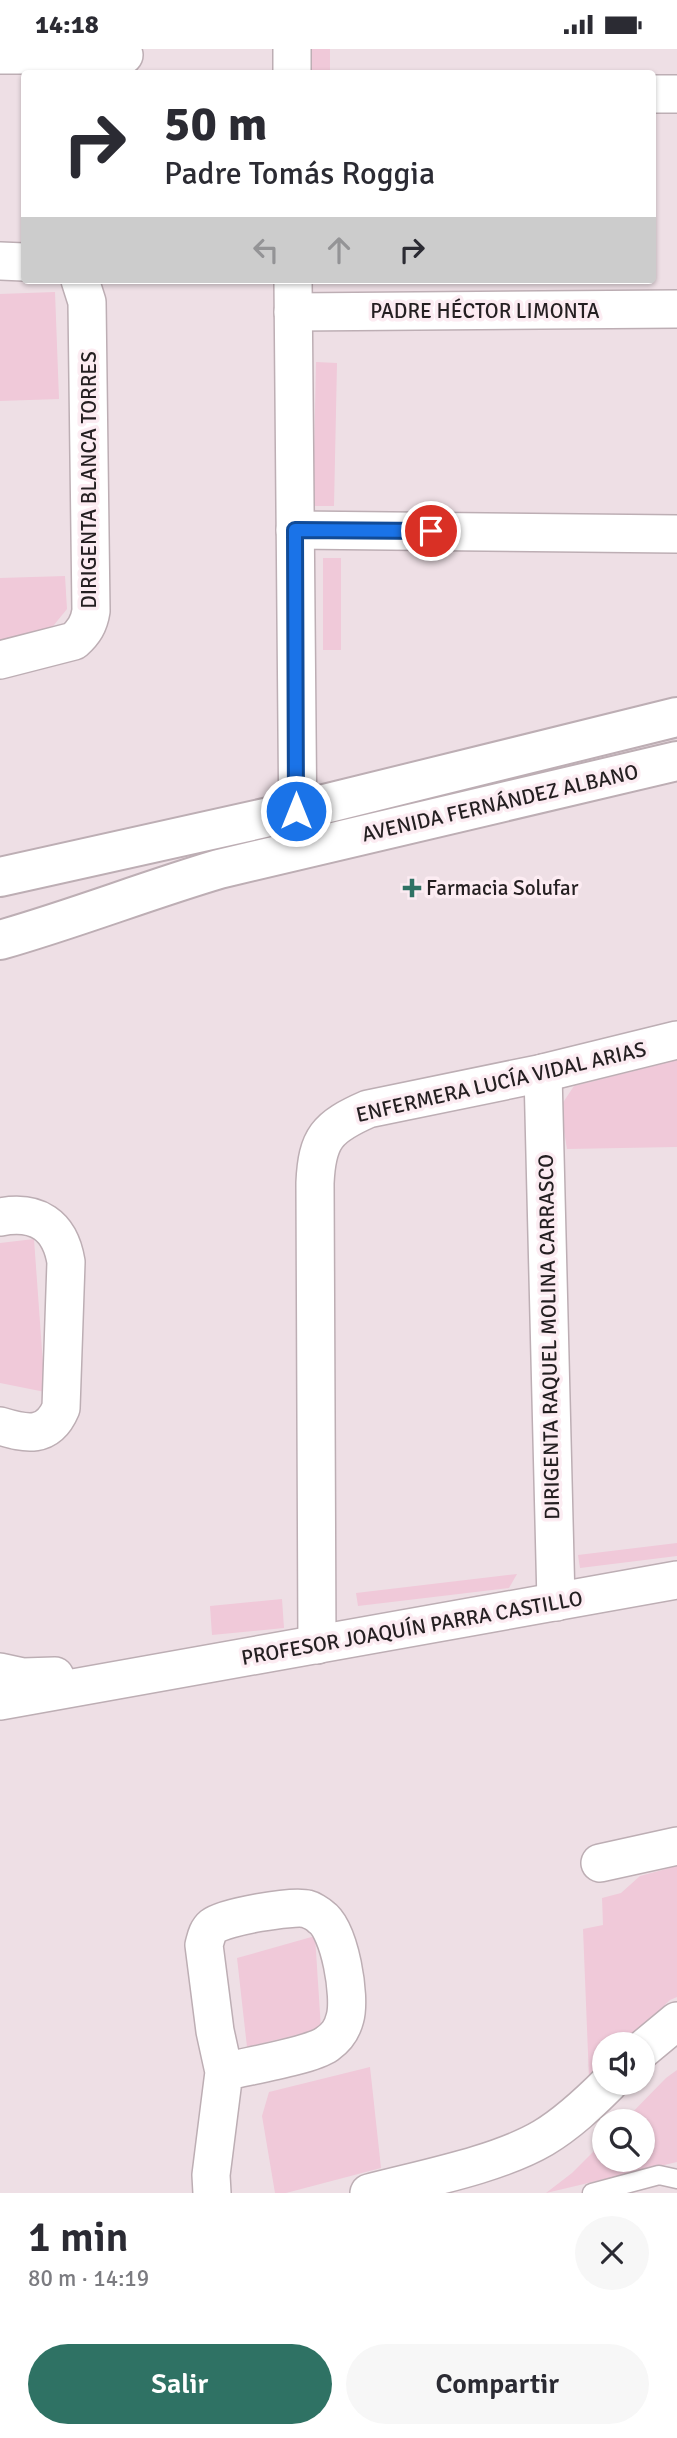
<!DOCTYPE html>
<html lang="es">
<head>
<meta charset="utf-8">
<style>
	:root { --surface:#fff; --page:#f7f7f7; --text:#2b2b33; --muted:#7c7c81; --accent:#2f7264 }
	body { margin:0; font-family:Signika,sans-serif; background:var(--page); color:var(--text); height:100vh; display:flex; flex-direction:column; font-size:26px; white-space:nowrap }
	* { box-sizing:border-box; margin:0 }
	p { font-size:23px; color:var(--muted) }
	.icon { flex:none; width:38px; height:38px; fill:none; stroke:currentColor; stroke-width:2; stroke-linecap:round; stroke-linejoin:round }
	.map { position:relative; height:2144px; overflow:hidden }
	.side { display:flex; flex-direction:column; background:var(--surface); flex:1 }
	.side>* { flex:none }
	.hud { position:absolute; left:21px; top:21px; width:635px; height:214px; border-radius:7px; box-shadow:0 2px 5px #0004; background:#fff; color:var(--text); overflow:hidden }
	.controls { position:absolute; left:592px; top:1983px; display:grid; gap:14px }
	.controls a { display:grid; place-items:center; width:63px; height:63px; border-radius:50%; background:var(--surface); box-shadow:0 2px 5px #0004; font-size:35px }
	.pin { position:absolute; display:grid; place-items:center; width:60px; height:60px; color:#fff; margin:-30px; border:4px solid #fff; border-radius:50%; box-shadow:0 2px 7px #0007 }
	.me { position:absolute; width:77px; margin:-38px; rotate:0deg; stroke-linejoin:round; filter:drop-shadow(0 0 5px #0008) }
	.turn { display:flex; align-items:center; gap:24px; height:147px; padding:0 28px; font-size:32px }
	.turn .icon { width:91px; height:91px; stroke-width:2.5 }
	.turn b { display:block; font-size:49px; line-height:60px }
	.lanes { display:flex; align-items:center; height:66px; padding:0 28px; background:#0003; justify-content:center; gap:35px; direction:ltr }
	.lanes .off { opacity:.35 }
	.round { display:grid; place-items:center; flex:none; width:74px; height:74px; border-radius:37px; background:var(--page) }
	.overview { display:flex; align-items:center; justify-content:space-between; height:119px; padding:0 28px }
	h1 { font-size:42px; font-weight:600; line-height:52px }
	.primary-button { display:flex; gap:14px; margin-top:auto; padding:14px 28px }
	.primary-button a { flex:1; height:80px; border-radius:42px; background:var(--accent); color:#fff; font-size:28px; font-weight:600; line-height:80px; text-align:center }
	.primary-button a+a { background:var(--page); color:var(--text) }
	.status { display:flex; justify-content:space-between; align-items:center; height:49px; padding:0 35px; background:var(--surface); direction:ltr }
	.status svg { height:19px; fill:currentColor }
	.map>svg:first-child { display:block }
	.green { fill:#f0c9d9 }
	.lines { fill:none; stroke-linecap:round; stroke-linejoin:round }
	.service-casing { stroke:#bdaeb4; stroke-width:21 }
	.minor-casing { stroke:#bdaeb4; stroke-width:40 }
	.tertiary-casing { stroke:#bdaeb4; stroke-width:42 }
	.service { stroke:#fff; stroke-width:18 }
	.minor { stroke:#fff; stroke-width:37 }
	.tertiary { stroke:#fff; stroke-width:38 }
	.route-casing { stroke:#114b97; stroke-width:18 }
	.route { stroke:#1a73e8; stroke-width:12 }
	.poi-dot { fill:#2f7264; stroke:#fcecf2; stroke-width:2.5 }
	.labels { text-anchor:middle; stroke-width:7; stroke-linejoin:round; paint-order:stroke }
	.street-label { font-size:21px; fill:#241f21; stroke:#fcecf2 }
	.poi-label { font-size:21px; fill:#241f21; stroke:#fcecf2; text-anchor:start }
</style>
</head>
<body>
<div class="status"><b>14:18</b><svg viewBox="0 0 49 12"><path d="M0 12V9h3v3zM5 12V6h3v6zM10 12V3h3v9zM15 12V0h3v12zM26 1h20v11H26zM47 4h2v5h-2z"/></svg></div>
<div class="map">
<svg width="677" height="2144" viewBox="0 0 677 2144">
	<rect width="100%" height="100%" fill="#eedfe5"/>
	<g class="green">
		<polygon points="310,0 330,0 330,24 309,24"/>
		<polygon points="55,243 59,350 0,352 0,245"/>
		<polygon points="316,313 337,314 334,457 313,457"/>
		<rect x="323" y="509" width="18" height="92"/>
		<polygon points="65,527 67,560 49,582 0,591 0,529"/>
		<polygon points="677,1011 677,1098 567,1100 560,1058 574,1037"/>
		<polygon points="34,1190 45,1343 0,1334 0,1194"/>
		<polygon points="677,1494 677,1507 580,1519 578,1506"/>
		<polygon points="517,1525 509,1539 358,1557 356,1544"/>
		<polygon points="282,1550 284,1579 212,1586 210,1557"/>
		<polygon points="677,1817 677,1948 670,1951 624,1995 604,1995 604,2015 589,2029 583,1880 603,1876 602,1849 621,1844 640,1827"/>
		<polygon points="315,1887 321,1980 247,1998 237,1909"/>
		<polygon points="370,2018 381,2119 286,2144 275,2144 262,2067 269,2043"/>
		<polygon points="677,2021 677,2113 546,2144 572,2124 604,2092 604,2110 642,2110 642,2072 624,2072 666,2029"/>
	</g>
	<g class="lines">
		<defs>
			<polyline id="service" points="592,2144 659,2126 677,2130"/>
			<g id="minor">
				<polyline points="292,0 292,24"/>
				<polyline points="0,6 124,6"/>
				<polyline points="653,45 677,45"/>
				<polyline points="0,212 24,213"/>
				<polyline points="293,231 298,791"/>
				<polyline points="293,263 677,260"/>
				<polyline points="295,481 677,485"/>
				<path d="M 0,611 L 74,592 C 84,583 89,575 91,562 L 87,253 L 80,231"/>
				<polyline points="543,1024 556,1553"/>
				<path d="M 0,1168 C 37,1161 60,1176 66,1213 L 61,1359 C 48,1390 26,1385 0,1377"/>
				<path d="M 317,1596 L 315,1134 C 317,1089 327,1078 368,1060 L 543,1024 L 677,991"/>
				<polyline points="0,1623 23,1628 55,1627"/>
				<polyline points="0,1652 677,1531"/>
				<polyline points="600,1814 677,1797"/>
				<polyline points="642,2001 677,1972"/>
				<path d="M 212,2144 L 211,2126 L 224,2023 L 215,1982 L 204,1896 C 206,1889 207,1882 213,1877 C 224,1868 293,1856 307,1860 C 311,1861 318,1865 321,1868 C 340,1881 351,1948 345,1969 C 342,1981 337,1988 327,1995 C 310,2007 247,2017 224,2023"/>
				<path d="M 369,2144 C 422,2130 497,2116 543,2089 C 568,2074 589,2054 609,2034"/>
			</g>
			<g id="tertiary">
				<polyline points="0,828 296,762 677,668"/>
				<path d="M 0,891 C 74,870 145,842 219,820 L 677,712"/>
			</g>
		</defs>
		<use href="#service" class="service-casing"/>
		<use href="#minor" class="minor-casing"/>
		<use href="#tertiary" class="tertiary-casing"/>
		<use href="#service" class="service"/>
		<use href="#minor" class="minor"/>
		<use href="#tertiary" class="tertiary"/>
	</g>
	<g class="lines">
		<defs>
			<polyline id="route" points="296,762 295,481 431,482"/>
		</defs>
		<use href="#route" class="route-casing"/>
		<use href="#route" class="route"/>
	</g>
	<path class="poi-dot" d="M408.5 828.5h7v7h7v7h-7v7h-7v-7h-7v-7h7z"/>
	<g class="labels">
		<g class="street-label">
			<text x="485" y="269">PADRE HÉCTOR LIMONTA</text>
			<text transform="translate(89 431) rotate(-90)" y="7">DIRIGENTA BLANCA TORRES</text>
			<text transform="translate(500 754) rotate(-13)" y="7">AVENIDA FERNÁNDEZ ALBANO</text>
			<text transform="translate(501 1033) rotate(-13)" y="7">ENFERMERA LUCÍA VIDAL ARIAS</text>
			<text transform="translate(549 1288) rotate(-91)" y="7">DIRIGENTA RAQUEL MOLINA CARRASCO</text>
			<text transform="translate(412 1579) rotate(-10)" y="7">PROFESOR JOAQUÍN PARRA CASTILLO</text>
		</g>
		<g class="poi-label">
			<text x="426" y="846">Farmacia Solufar</text>
		</g>
	</g>
</svg>
<div class="controls">
<a><svg class="icon" aria-label="sound" viewBox="0 0 24 24"><path d="M4 9h4l5-4v14l-5-4H4zM17 9q2 3 0 6"/></svg></a>
<a><svg class="icon" aria-label="search" viewBox="0 0 24 24"><circle cx="10" cy="10" r="6"/><path d="M15 15l6 6"/></svg></a>
</div>
<div class="pin" style="left:431px;top:482px;background:#d93025"><svg class="icon" aria-label="arrive" viewBox="0 0 24 24"><path d="M6 21V4h12l-3 4 3 4H6"/></svg></div>
<svg class="me" style="left:296px;top:762px" viewBox="-20 -20 40 40"><circle r="17" fill="#1a73e8" stroke="#fff" stroke-width="3"/><path d="M0-11L8 9 0 5-8 9z" fill="#fff"/></svg>
<div class="hud">
<div class="turn"><svg class="icon" aria-label="right" viewBox="0 0 24 24"><path d="M7 20v-9h11M14 6l5 5-5 5"/></svg><div><b>50 m</b>Padre Tomás Roggia</div></div>
<div class="lanes"><svg class="icon off" aria-label="left" viewBox="0 0 24 24"><path d="M17 20v-9H6M10 6l-5 5 5 5"/></svg><svg class="icon off" aria-label="ahead" viewBox="0 0 24 24"><path d="M12 20V5M6 11l6-6 6 6"/></svg><svg class="icon" aria-label="right" viewBox="0 0 24 24"><path d="M7 20v-9h11M14 6l5 5-5 5"/></svg></div>
</div>
</div>
<section class="side">
<div class="overview"><div><h1>1 min</h1><p>80 m · 14:19</p></div><a class="round"><svg class="icon" aria-label="close" viewBox="0 0 24 24"><path d="M6 6l12 12M18 6L6 18"/></svg></a></div>
<div class="primary-button"><a>Salir</a><a>Compartir</a></div>
</section>
</body>
</html>
